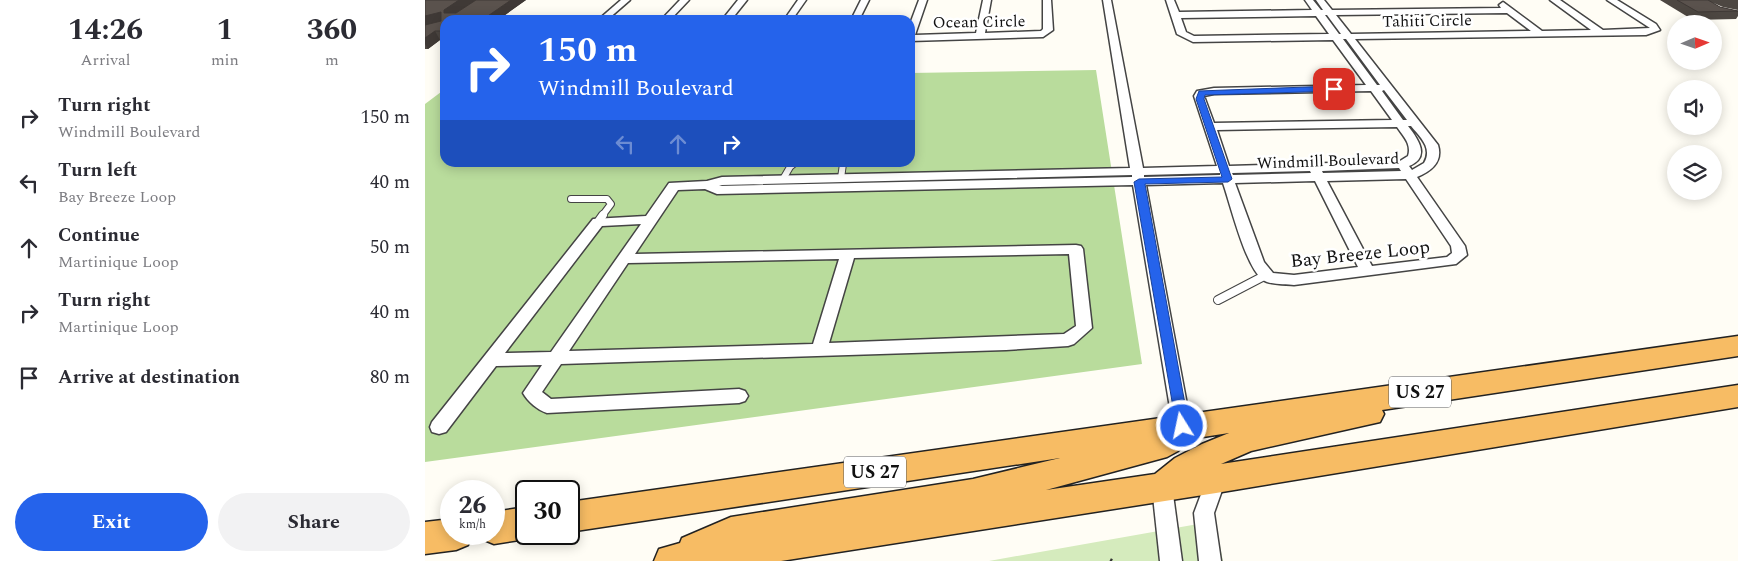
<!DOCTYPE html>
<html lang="en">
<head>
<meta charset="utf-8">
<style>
	:root { --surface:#fff; --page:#f2f2f3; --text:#2b2b33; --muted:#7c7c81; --accent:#2563eb }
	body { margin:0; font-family:Spectral,serif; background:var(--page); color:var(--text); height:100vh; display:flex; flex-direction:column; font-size:19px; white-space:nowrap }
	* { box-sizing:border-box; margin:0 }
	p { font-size:16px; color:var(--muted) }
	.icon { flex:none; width:28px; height:28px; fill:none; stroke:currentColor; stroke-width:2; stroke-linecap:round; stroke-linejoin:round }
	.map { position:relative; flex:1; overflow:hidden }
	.panel { display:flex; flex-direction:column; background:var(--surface); width:425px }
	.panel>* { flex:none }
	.banner { position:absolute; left:15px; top:15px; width:475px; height:152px; border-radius:15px; box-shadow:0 2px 12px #0003; background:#2563eb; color:#fff; overflow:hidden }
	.needle { width:32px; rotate:88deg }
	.tools { position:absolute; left:1242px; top:15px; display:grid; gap:10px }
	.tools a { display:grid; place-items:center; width:55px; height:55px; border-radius:50%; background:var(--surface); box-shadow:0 2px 12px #0003; font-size:25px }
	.speed { position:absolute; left:15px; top:480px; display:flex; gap:10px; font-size:25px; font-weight:700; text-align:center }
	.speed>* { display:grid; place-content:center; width:65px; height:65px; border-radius:50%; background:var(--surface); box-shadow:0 2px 12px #0003; line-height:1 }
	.speed small { font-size:12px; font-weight:400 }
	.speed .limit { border:2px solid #111; border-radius:8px; background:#fff; color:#111 }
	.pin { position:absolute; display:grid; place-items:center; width:42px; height:42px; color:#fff; margin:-21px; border-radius:10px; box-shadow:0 2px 8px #0006 }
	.me { position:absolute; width:55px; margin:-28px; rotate:350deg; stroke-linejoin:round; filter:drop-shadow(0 0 4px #0008) }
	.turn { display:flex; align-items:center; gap:18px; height:105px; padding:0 15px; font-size:22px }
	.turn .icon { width:65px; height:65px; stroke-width:2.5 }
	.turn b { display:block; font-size:35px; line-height:42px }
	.lanes { display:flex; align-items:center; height:48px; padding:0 15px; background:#0003; justify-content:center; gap:25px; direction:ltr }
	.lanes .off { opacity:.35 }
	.eta { display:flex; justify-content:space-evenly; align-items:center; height:85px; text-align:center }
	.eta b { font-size:30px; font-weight:700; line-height:35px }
	.action { display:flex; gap:10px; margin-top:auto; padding:10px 15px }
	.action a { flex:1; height:58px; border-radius:30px; background:var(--accent); color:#fff; font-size:20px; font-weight:700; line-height:58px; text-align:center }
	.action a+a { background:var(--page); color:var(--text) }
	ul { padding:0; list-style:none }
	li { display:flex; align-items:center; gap:15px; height:65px; padding:0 15px }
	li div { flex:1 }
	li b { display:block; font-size:19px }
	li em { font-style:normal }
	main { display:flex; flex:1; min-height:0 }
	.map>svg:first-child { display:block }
	.green { fill:#d5ebbd }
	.forest { fill:#b9dc9c }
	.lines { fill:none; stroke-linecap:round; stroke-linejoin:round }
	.service-far1-casing { stroke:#444; stroke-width:8 }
	.service-casing { stroke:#444; stroke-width:10 }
	.minor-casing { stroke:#444; stroke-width:3 }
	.trunk-casing { stroke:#222; stroke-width:3 }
	.path { stroke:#333; stroke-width:4; stroke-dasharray:6 3; stroke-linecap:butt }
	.service-far1 { stroke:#fff; stroke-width:6 }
	.service { stroke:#fff; stroke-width:8 }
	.minor { fill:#fff; fill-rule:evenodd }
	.trunk { fill:#f7bc64; fill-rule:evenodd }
	.wall { fill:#4d4742 }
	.shaded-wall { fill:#3f3936 }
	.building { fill:#5a524d; stroke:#3f3936 }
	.route { fill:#2563eb; stroke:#184099 }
	.labels { text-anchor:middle; stroke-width:5; stroke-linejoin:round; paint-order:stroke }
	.far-street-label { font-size:16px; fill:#111; stroke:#fff }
	.shield { fill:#fff; stroke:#585858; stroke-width:1 }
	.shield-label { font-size:18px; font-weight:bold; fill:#111 }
	.street-label { font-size:19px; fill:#111; stroke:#fff }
</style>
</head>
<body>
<main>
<section class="panel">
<div class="eta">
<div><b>14:26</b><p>Arrival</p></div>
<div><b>1</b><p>min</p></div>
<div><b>360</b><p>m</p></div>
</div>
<ul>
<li><svg class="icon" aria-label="right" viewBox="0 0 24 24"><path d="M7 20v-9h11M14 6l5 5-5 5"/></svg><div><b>Turn right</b><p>Windmill Boulevard</p></div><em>150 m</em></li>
<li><svg class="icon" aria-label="left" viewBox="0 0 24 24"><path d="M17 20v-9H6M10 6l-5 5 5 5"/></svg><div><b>Turn left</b><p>Bay Breeze Loop</p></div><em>40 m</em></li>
<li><svg class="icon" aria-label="ahead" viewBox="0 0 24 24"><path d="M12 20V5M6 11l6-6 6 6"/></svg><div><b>Continue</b><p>Martinique Loop</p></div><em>50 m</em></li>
<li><svg class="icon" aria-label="right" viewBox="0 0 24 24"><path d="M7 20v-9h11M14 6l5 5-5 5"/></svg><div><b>Turn right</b><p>Martinique Loop</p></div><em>40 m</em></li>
<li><svg class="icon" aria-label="arrive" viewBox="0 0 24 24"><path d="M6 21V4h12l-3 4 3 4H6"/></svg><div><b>Arrive at destination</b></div><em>80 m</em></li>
</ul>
<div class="action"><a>Exit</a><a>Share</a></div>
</section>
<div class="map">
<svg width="1313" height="561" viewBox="0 0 1313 561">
	<rect width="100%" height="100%" fill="#fffdf5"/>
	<polygon class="green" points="790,521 798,561 564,561"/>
	<polygon class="forest" points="671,70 717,364 0,462 0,104 20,89 20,162 485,162 485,73"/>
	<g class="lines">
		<defs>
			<g id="service-far1">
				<polyline points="416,162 418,164 416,178"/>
				<polyline points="358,179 365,167 371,162"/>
				<polyline points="146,199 182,199 186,204 177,216"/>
			</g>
			<g id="service">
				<polyline points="173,222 178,215"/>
				<polyline points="793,300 841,275"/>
			</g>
			<g id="minor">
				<polygon points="196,0 205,0 182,20 173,20"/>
				<polygon points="255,0 264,0 245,20 236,20"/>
				<polygon points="313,0 322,0 306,20 297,20"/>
				<polygon points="373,0 381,0 367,20 359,20"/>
				<polygon points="436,0 444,0 434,20 426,20"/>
				<polygon points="494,0 502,0 490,35 551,33 558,0 566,0 560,33 616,31 618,29 618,0 626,0 628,30 618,37 485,41 485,24"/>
				<path d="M 678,0 L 686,0 L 718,168 L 792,166 L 769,96 L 772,91 L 789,88 L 941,85 L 908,40 L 768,42 L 752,34 L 741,0 L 749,0 L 754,12 L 887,10 L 880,0 L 888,0 L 896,10 L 898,10 L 891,0 L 899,0 L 907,10 L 1076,8 L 1074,5 L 1078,2 L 1117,31 L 1166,30 L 1125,0 L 1135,0 L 1178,30 L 1225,28 L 1182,0 L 1192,0 L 1231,24 L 1235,30 L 1221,35 L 930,39 L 1013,145 C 1018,162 1007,171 992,177 L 1040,246 L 1042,255 L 1031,264 L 869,285 C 861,284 845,285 838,280 C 820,266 806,206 798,183 L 721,185 L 766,426 L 764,431 L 757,433 L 750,431 L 748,426 L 708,185 L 292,194 L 280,189 L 253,190 L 210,254 L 651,245 L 656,246 L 658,249 L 667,328 L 649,344 L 643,346 L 581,350 L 136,364 L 117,392 L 126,399 L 314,389 L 320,391 L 323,396 L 320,401 L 314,403 L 122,413 C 113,410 103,402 98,393 L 117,365 L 71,366 L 21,432 L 14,434 L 7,432 L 5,427 L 7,422 L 168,219 L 221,216 L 244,183 L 282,181 L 297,177 L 705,168 ZM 1082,13 L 1106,31 L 926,34 L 911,15 ZM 900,15 L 902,15 L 916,34 L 914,34 ZM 891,16 L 904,34 L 769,36 L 761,32 L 756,18 ZM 918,39 L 921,39 L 955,85 L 952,85 ZM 959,90 L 982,120 L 978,120 L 957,91 ZM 946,91 L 967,120 L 789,123 L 779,96 L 789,94 ZM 983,126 L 986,126 C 995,137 1008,148 999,163 L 987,170 L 984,166 C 1006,157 993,139 983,126 ZM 972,127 C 978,136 987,144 983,156 L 975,161 L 804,166 L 792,130 ZM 974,168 L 976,171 L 898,173 L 897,171 ZM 885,171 L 886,173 L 808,175 L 807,173 ZM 795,173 L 795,175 L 719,177 L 719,175 ZM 707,175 L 707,177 L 294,186 L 297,185 ZM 981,179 L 1026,246 L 1027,253 L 1022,257 L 947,266 L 902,181 ZM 890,181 L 933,267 L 869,275 L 848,273 L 839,262 L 810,183 ZM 216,224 L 126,352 L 80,353 L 177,226 ZM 644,254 L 651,326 L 639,334 L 404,343 L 429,258 ZM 414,259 L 388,344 L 144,351 L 203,263 Z"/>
				<polygon points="791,471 798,473 801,479 789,513 796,561 774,561 769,513 784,473"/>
				<polygon points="737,478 744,481 747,487 757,561 735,561 727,487 730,481"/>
			</g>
			<g id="trunk">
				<path d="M 1313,336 L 1313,356 L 957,410 L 959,414 L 955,422 L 826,451 L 796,464 L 1313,385 L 1313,407 L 791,493 L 356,561 L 229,561 L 234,549 L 255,543 L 257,538 L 306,517 L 548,479 L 635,458 L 144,532 L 144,502 ZM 804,433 L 777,444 L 750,458 L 730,474 L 621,490 L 742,457 L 753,451 L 765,439 Z"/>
				<polygon points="101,507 101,534 113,534 101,539 69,544 57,539 54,534 69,534 69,512"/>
				<polygon points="26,519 26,534 48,534 43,545 31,550 0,554 0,522"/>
			</g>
		</defs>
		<use href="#service-far1" class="service-far1-casing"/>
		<use href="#service" class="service-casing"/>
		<use href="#minor" class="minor-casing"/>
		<use href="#trunk" class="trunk-casing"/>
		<polyline class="path" points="685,560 687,561"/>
		<use href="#service-far1" class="service-far1"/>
		<use href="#service" class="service"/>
		<use href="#minor" class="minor"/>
		<use href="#trunk" class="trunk"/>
	</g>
	<g class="wall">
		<polygon points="0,0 101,0 73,20 20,20 20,40 15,40 3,49 0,49"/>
		<polygon points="1235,0 1313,0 1313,10 1298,7 1286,2 1295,7 1313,11 1313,16 1311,19 1268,20"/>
	</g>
	<g class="shaded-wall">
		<polygon points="34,0 51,0 24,18 19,13 19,10"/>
		<polygon points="86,0 101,0 73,20 57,20"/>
		<polygon points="16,12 21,20 0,26 0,16"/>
		<polygon points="10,31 15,40 3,49 0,44 0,38"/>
	</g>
	<g class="building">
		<polygon points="0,0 34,0 19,10 19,13 31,13 51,0 86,0 57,20 20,20 20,31 10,31 0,38 0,25 16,21 16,12 0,16"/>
		<polygon points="1252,0 1283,0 1295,7 1313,11 1273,12"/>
	</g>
	<polygon class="route" points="909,86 913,89 912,91 780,95 779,99 807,179 803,182 720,184 764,426 762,430 757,432 752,430 709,182 714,179 797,177 771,99 774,91"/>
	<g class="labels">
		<g class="far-street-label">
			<text transform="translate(1002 20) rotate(-1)" y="6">Tahiti Circle</text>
			<text transform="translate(554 21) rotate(-1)" y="6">Ocean Circle</text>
			<text transform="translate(903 160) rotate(-2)" y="6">Windmill Boulevard</text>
		</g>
		<g class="shield">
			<rect x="964" y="376.5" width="62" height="31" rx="4"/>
			<rect x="419" y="456.5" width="62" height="31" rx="4"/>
		</g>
		<g class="shield-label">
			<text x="995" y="398">US 27</text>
			<text x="450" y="478">US 27</text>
		</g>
		<g class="street-label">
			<text transform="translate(935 253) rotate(-6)" y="7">Bay Breeze Loop</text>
		</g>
	</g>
</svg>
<div class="tools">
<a><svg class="needle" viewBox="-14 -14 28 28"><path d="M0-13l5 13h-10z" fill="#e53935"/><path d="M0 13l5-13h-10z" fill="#7c7c81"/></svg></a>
<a><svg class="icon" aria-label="sound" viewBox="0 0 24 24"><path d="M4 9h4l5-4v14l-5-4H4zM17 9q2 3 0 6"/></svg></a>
<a><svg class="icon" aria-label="layers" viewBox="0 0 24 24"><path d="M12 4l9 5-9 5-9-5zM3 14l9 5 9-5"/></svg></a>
</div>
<div class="speed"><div>26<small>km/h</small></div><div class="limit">30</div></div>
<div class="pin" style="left:909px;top:89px;background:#d93025"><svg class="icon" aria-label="arrive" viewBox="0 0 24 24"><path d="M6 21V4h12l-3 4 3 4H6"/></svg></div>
<svg class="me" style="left:757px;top:426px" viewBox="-20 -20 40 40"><circle r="17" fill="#2563eb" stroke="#fff" stroke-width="3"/><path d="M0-11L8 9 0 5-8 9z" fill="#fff"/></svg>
<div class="banner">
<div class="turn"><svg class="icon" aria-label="right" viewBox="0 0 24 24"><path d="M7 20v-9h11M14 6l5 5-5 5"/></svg><div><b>150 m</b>Windmill Boulevard</div></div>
<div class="lanes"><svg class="icon off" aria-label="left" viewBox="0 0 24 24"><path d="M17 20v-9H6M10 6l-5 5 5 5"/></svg><svg class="icon off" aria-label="ahead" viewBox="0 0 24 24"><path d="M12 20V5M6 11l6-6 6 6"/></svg><svg class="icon" aria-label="right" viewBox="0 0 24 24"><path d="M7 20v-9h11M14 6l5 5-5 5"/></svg></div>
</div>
</div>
</main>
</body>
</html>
